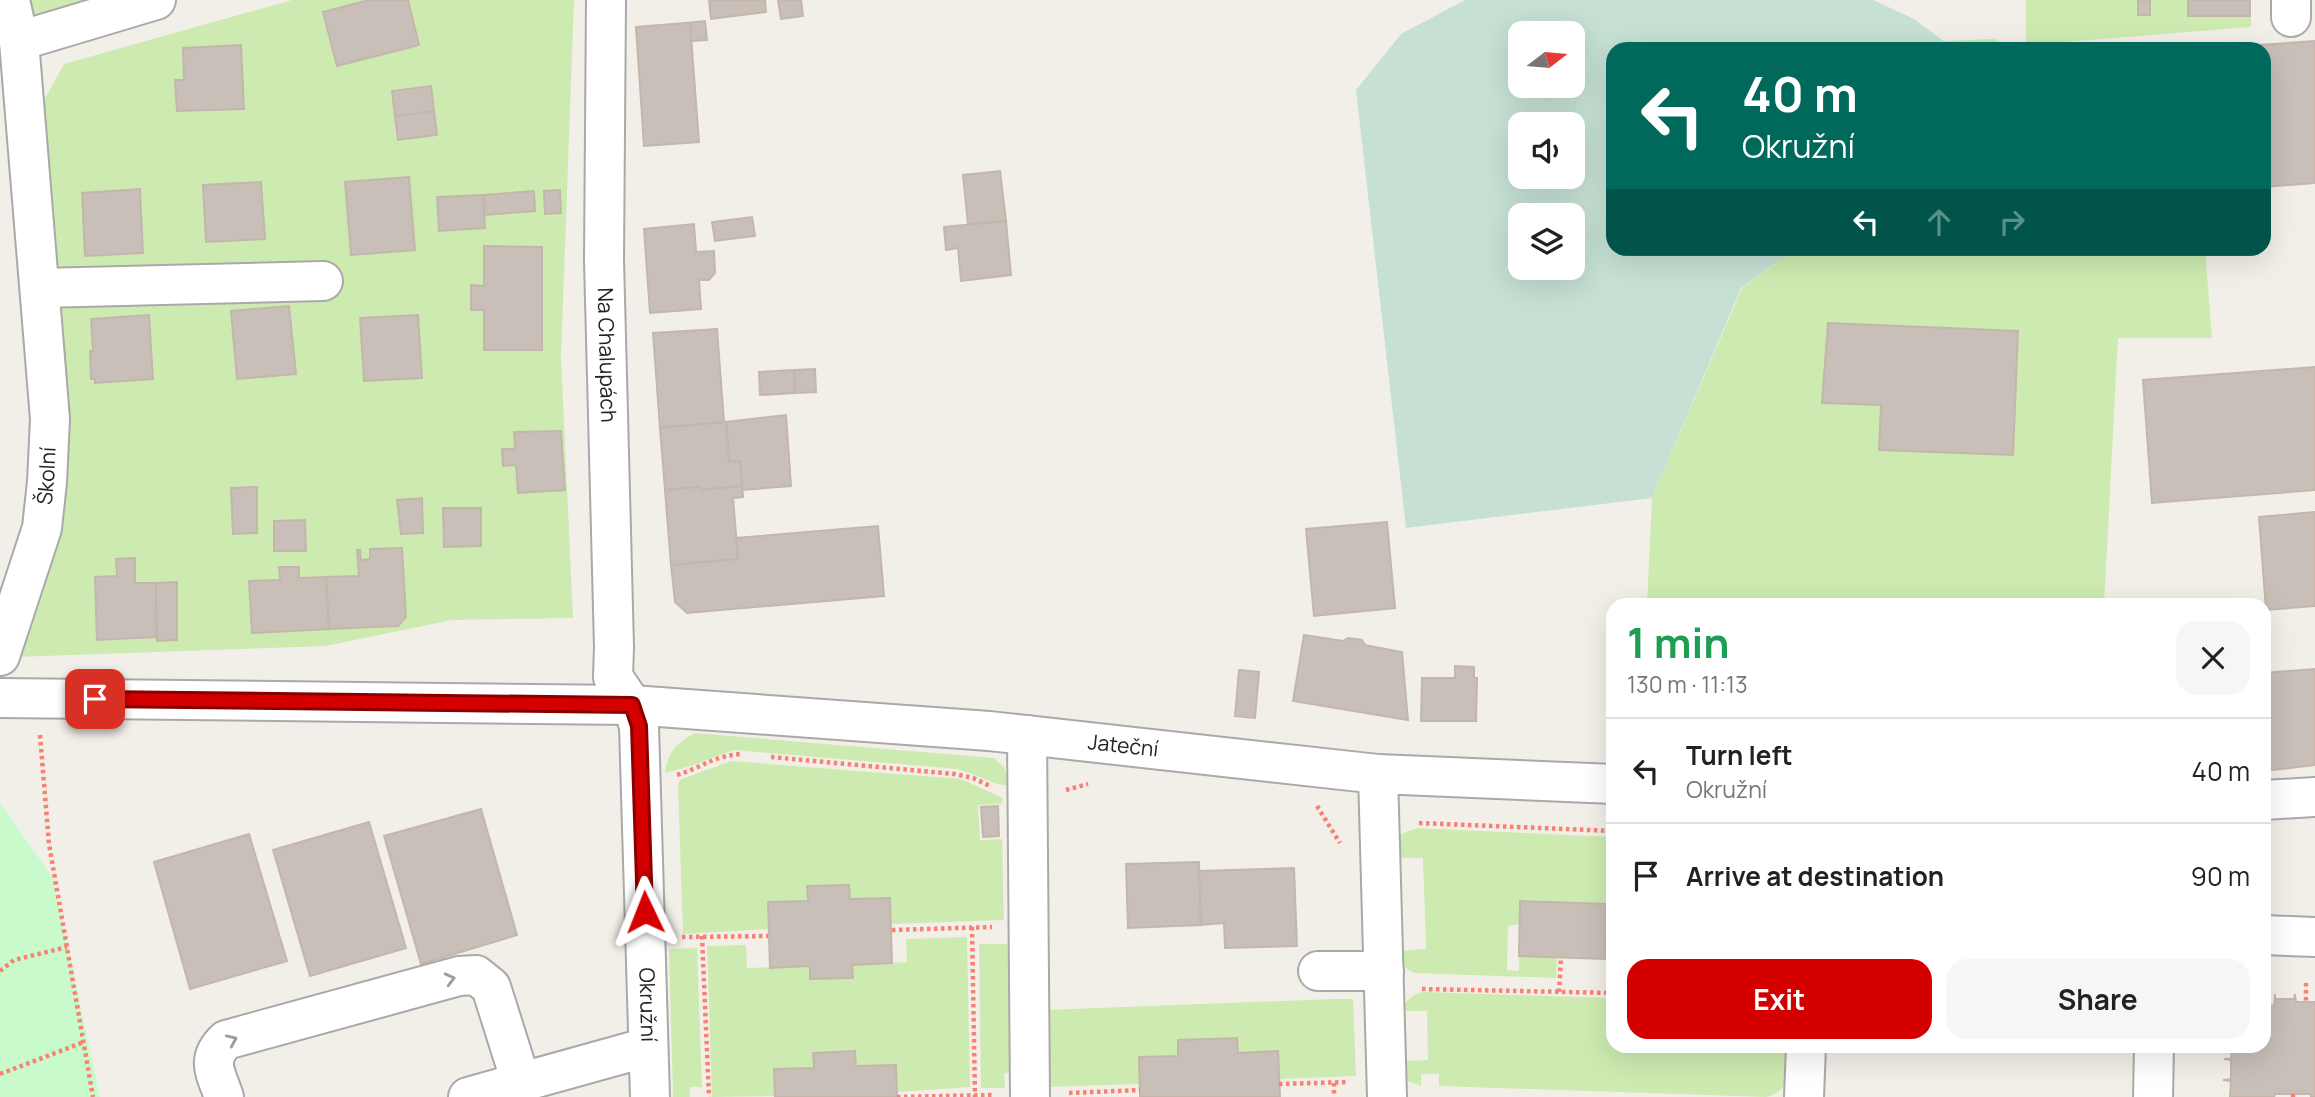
<!DOCTYPE html>
<html lang="en">
<head>
<meta charset="utf-8">
<style>
	:root { --surface:#fff; --page:#f6f6f6; --text:#222; --muted:#767676; --line:#e0e0e0; --accent:#d40000 }
	body { margin:0; font-family:Manrope,sans-serif; background:var(--page); color:var(--text); height:100vh; display:flex; flex-direction:column; font-size:26px; white-space:nowrap }
	* { box-sizing:border-box; margin:0 }
	p { font-size:23px; color:var(--muted) }
	.icon { flex:none; width:38px; height:38px; fill:none; stroke:currentColor; stroke-width:2; stroke-linecap:round; stroke-linejoin:round }
	.map { position:relative; flex:1; overflow:hidden }
	.side { position:absolute; left:1606px; top:598px; width:665px; height:455px; display:flex; flex-direction:column; background:var(--surface); border-radius:21px; box-shadow:0 7px 28px #0002 }
	.side>* { flex:none }
	.guide { position:absolute; left:1606px; top:42px; width:665px; height:214px; border-radius:21px; box-shadow:0 7px 28px #0002; background:#00695c; color:#fff; overflow:hidden }
	.needle { width:46px; rotate:74deg }
	.tools { position:absolute; left:1508px; top:21px; display:grid; gap:14px }
	.tools a { display:grid; place-items:center; width:77px; height:77px; border-radius:14px; background:var(--surface); box-shadow:0 7px 28px #0002; font-size:35px }
	.pin { position:absolute; display:grid; place-items:center; width:60px; height:60px; color:#fff; margin:-30px; border-radius:14px; box-shadow:0 4px 10px #0006 }
	.me { position:absolute; width:77px; margin:-38px; rotate:358deg; stroke-linejoin:round; filter:drop-shadow(0 0 5px #0008) }
	.turn { display:flex; align-items:center; gap:24px; height:147px; padding:0 21px; font-size:32px }
	.turn .icon { width:91px; height:91px; stroke-width:2.5 }
	.turn b { display:block; font-size:49px; line-height:60px }
	.lanes { display:flex; align-items:center; height:66px; padding:0 21px; background:#0003; justify-content:center; gap:35px; direction:ltr }
	.lanes .off { opacity:.35 }
	.round { display:grid; place-items:center; flex:none; width:74px; height:74px; border-radius:21px; background:var(--page) }
	.head { display:flex; align-items:center; justify-content:space-between; height:119px; padding:0 21px }
	h1 { font-size:42px; font-weight:700; line-height:52px; color:#1e9e55 }
	.action { display:flex; gap:14px; margin-top:auto; padding:14px 21px }
	.action a { flex:1; height:80px; border-radius:21px; background:var(--accent); color:#fff; font-size:28px; font-weight:700; line-height:80px; text-align:center }
	.action a+a { background:var(--page); color:var(--text) }
	ul { padding:0; list-style:none }
	li { display:flex; align-items:center; gap:21px; height:105px; padding:0 21px; border-top:2px solid var(--line) }
	li div { flex:1 }
	li b { display:block; font-size:26px }
	li em { font-style:normal }
	.map>svg:first-child { display:block }
	.grass { fill:#cdebb0 }
	.wetland { fill:#c6e0d4; fill-rule:evenodd }
	.park { fill:#c8facc }
	.building { fill:#c7bfb8; stroke:#c4b6ab; stroke-width:2 }
	.lines { fill:none; stroke-linecap:round; stroke-linejoin:round }
	.minor-casing { stroke:#a9a9a9; stroke-width:42 }
	.path { stroke:#fa8072; stroke-width:4.5; stroke-dasharray:3.5 3.5; stroke-linecap:butt }
	.minor { stroke:#fff; stroke-width:38 }
	.oneway { stroke:#9c9c9c }
	.route-casing { stroke:#8a0000; stroke-width:18 }
	.route { stroke:#d40000; stroke-width:12 }
	.labels { text-anchor:middle; stroke-width:7; stroke-linejoin:round; paint-order:stroke }
	.street-label { font-size:21px; fill:#222; stroke:#fff }
</style>
</head>
<body>
<div class="map">
<svg width="2315" height="1097" viewBox="0 0 2315 1097">
	<rect width="100%" height="100%" fill="#f2efe9"/>
	<g class="grass">
		<polygon points="27,0 86,0 31,17"/>
		<polygon points="292,0 574,0 561,357 573,618 452,620 326,646 15,657 51,568 69,421 38,111 64,64"/>
		<polygon points="2026,0 2251,0 2251,27 2026,45"/>
		<polygon points="1993,39 2022,49 2189,49 1955,49 1944,41"/>
		<polygon points="1795,249 2205,249 2212,338 2118,338 2104,605 1647,606 1652,498 1742,288"/>
		<path d="M 694,733 L 994,758 L 1004,767 L 1011,786 L 997,784 L 958,769 L 734,750 L 691,766 L 665,773 C 668,751 676,744 694,733 Z"/>
		<polygon points="731,761 961,779 1003,798 1001,804 978,805 980,840 1002,839 1004,920 892,924 890,898 850,899 849,885 808,886 808,901 768,903 768,929 683,934 678,785 680,780 687,777"/>
		<path d="M 1417,828 L 1613,837 L 1613,904 L 1520,903 L 1520,924 L 1508,926 L 1507,970 L 1519,971 L 1519,956 L 1557,958 L 1556,978 L 1415,973 C 1403,969 1402,962 1399,951 L 1426,949 L 1423,858 L 1398,858 L 1398,835 Z"/>
		<polygon points="967,937 970,1087 896,1092 896,1065 856,1066 855,1051 814,1053 814,1068 774,1070 775,1096 712,1097 707,946 746,945 747,968 810,966 811,979 852,978 852,965 907,962 906,939"/>
		<polygon points="979,944 1013,944 1015,1072 1004,1073 1005,1088 981,1088"/>
		<polygon points="697,948 702,1087 690,1087 690,1097 673,1097 669,949"/>
		<path d="M 1422,992 L 1613,998 L 1614,1046 L 1790,1047 C 1788,1070 1793,1090 1766,1097 L 1439,1086 L 1439,1074 L 1421,1074 L 1421,1086 L 1408,1081 L 1404,1072 L 1403,1061 L 1428,1060 L 1427,1011 L 1402,1011 C 1405,1000 1411,996 1422,992 Z"/>
		<polygon points="1333,999 1353,999 1356,1076 1279,1079 1238,1053 1237,1038 1178,1040 1178,1056 1139,1057 1139,1084 1046,1087 1045,1010"/>
	</g>
	<path class="wetland" d="M 1465,0 L 1873,0 L 1914,19 L 1954,49 L 1614,49 L 1614,248 L 1795,249 L 1741,288 L 1652,498 L 1406,528 L 1356,90 L 1401,34 ZM 1521,33 L 1573,33 L 1573,86 L 1521,86 ZM 1521,124 L 1573,124 L 1573,177 L 1521,177 ZM 1521,215 L 1573,215 L 1573,268 L 1521,268 Z"/>
	<polygon class="park" points="0,803 53,878 100,1097 0,1097"/>
	<g class="building">
		<polygon points="369,0 408,0 419,45 337,66 323,12"/>
		<polygon points="709,0 765,0 766,12 711,19"/>
		<polygon points="778,0 801,0 803,16 781,19"/>
		<rect x="2138" y="0" width="12" height="15"/>
		<rect x="2188" y="0" width="62" height="16"/>
		<polygon points="705,21 707,40 691,41 690,23 685,23"/>
		<polygon points="686,23 690,23 699,142 644,146 636,27"/>
		<polygon points="2315,41 2315,183 2264,187 2264,49 2231,49 2231,47"/>
		<polygon points="241,45 244,109 177,111 175,80 184,80 183,48"/>
		<polygon points="431,86 434,111 395,116 392,91"/>
		<polygon points="434,111 437,135 398,140 395,116"/>
		<polygon points="1000,171 1006,221 968,224 963,175"/>
		<polygon points="409,177 415,250 351,255 345,182"/>
		<polygon points="261,182 265,239 206,242 203,185"/>
		<polygon points="140,189 143,253 85,256 82,193"/>
		<polygon points="560,190 561,213 545,214 544,191"/>
		<polygon points="534,191 535,211 484,215 483,195"/>
		<polygon points="483,195 485,228 439,231 437,197"/>
		<polygon points="752,217 755,236 715,241 712,222"/>
		<polygon points="1006,221 1011,275 961,281 958,248 946,250 944,227"/>
		<polygon points="694,224 696,252 714,251 715,273 709,280 699,280 701,309 650,313 644,229"/>
		<polygon points="484,246 542,247 542,350 484,350 484,310 471,310 471,285 484,286"/>
		<polygon points="289,306 296,374 237,379 231,311"/>
		<polygon points="149,315 153,379 95,383 95,379 91,379 90,351 93,351 91,319"/>
		<polygon points="418,315 422,378 364,381 360,318"/>
		<polygon points="1828,323 2018,331 2013,455 1879,450 1881,405 1822,403"/>
		<polygon points="717,329 724,422 660,428 653,333"/>
		<polygon points="2315,367 2315,490 2152,503 2143,380"/>
		<polygon points="815,369 816,392 795,393 794,370"/>
		<polygon points="794,370 795,393 760,395 759,372"/>
		<polygon points="786,415 791,486 742,490 740,461 729,462 726,422"/>
		<polygon points="726,422 729,462 740,461 742,486 700,490 699,487 665,490 660,428"/>
		<polygon points="561,431 565,490 518,493 516,465 503,466 502,449 515,449 514,432"/>
		<polygon points="742,486 743,497 733,498 738,559 671,565 665,490 699,487 700,490"/>
		<polygon points="257,487 257,533 233,534 231,488"/>
		<polygon points="422,498 423,533 401,534 397,500"/>
		<polygon points="443,508 481,508 481,546 444,547"/>
		<polygon points="2315,512 2315,606 2266,610 2259,517"/>
		<polygon points="305,520 306,551 274,551 274,521"/>
		<polygon points="1387,522 1395,608 1314,616 1306,529"/>
		<polygon points="878,526 884,596 687,613 675,602 671,565 738,559 736,538"/>
		<polygon points="402,548 406,617 398,626 329,629 326,577 359,576 357,550 360,550 361,560 370,559 370,549"/>
		<polygon points="135,558 135,583 156,583 156,637 97,640 95,577 117,576 116,559"/>
		<polygon points="279,567 299,567 299,578 326,577 329,629 252,633 249,581 280,580"/>
		<polygon points="177,582 177,640 157,641 156,583"/>
		<polygon points="1304,635 1343,641 1348,638 1362,640 1365,645 1402,652 1408,720 1293,701"/>
		<polygon points="1455,666 1474,667 1474,678 1477,678 1476,721 1421,721 1422,678 1455,678"/>
		<polygon points="2315,669 2315,765 2264,771 2264,673"/>
		<polygon points="1239,670 1259,672 1255,718 1235,716"/>
		<polygon points="998,806 999,836 983,837 981,807"/>
		<polygon points="481,809 517,935 421,964 384,836"/>
		<polygon points="369,822 406,948 310,976 273,850"/>
		<polygon points="249,834 287,961 190,989 154,862"/>
		<polygon points="1199,862 1201,925 1128,928 1126,864"/>
		<polygon points="1294,868 1297,946 1225,948 1224,923 1201,925 1199,871"/>
		<polygon points="849,885 850,899 890,898 892,963 852,965 853,978 810,979 810,966 770,968 768,902 808,901 807,886"/>
		<polygon points="1520,901 1606,904 1605,959 1519,956"/>
		<polygon points="1606,904 1614,904 1614,959 1605,959"/>
		<polygon points="2275,994 2275,999 2294,999 2295,994 2296,1002 2315,1002 2315,1097 2311,1097 2311,1094 2275,1094 2274,1097 2230,1097 2231,1081 2223,1080 2231,1079 2231,1060 2224,1059 2231,1059 2232,1046 2264,1046 2264,1005 2274,1006"/>
		<polygon points="1237,1038 1238,1053 1278,1051 1280,1097 1140,1097 1139,1057 1178,1056 1178,1040"/>
		<polygon points="855,1051 856,1066 896,1065 897,1097 775,1097 774,1069 814,1068 813,1053"/>
	</g>
	<g class="lines">
		<defs>
			<g id="minor">
				<path id="s1" d="M 606,0 L 604,260 L 614,647 L 613,677 L 632,705 L 639,726 L 650,1097"/>
				<polyline points="2291,17 2291,0"/>
				<polyline points="19,41 156,0"/>
				<polyline points="40,288 323,281"/>
				<path id="s2" d="M 0,656 L 42,528 L 47,482 L 50,419 L 19,41 L 10,0"/>
				<path id="s3" d="M 0,698 L 632,705 L 989,731 L 1378,774 L 1614,784"/>
				<polyline points="1027,735 1030,1097"/>
				<polyline points="1378,774 1387,1097"/>
				<polyline points="2264,800 2315,797"/>
				<polyline points="2264,935 2315,937"/>
				<polyline points="1318,971 1384,971"/>
				<path d="M 224,1097 C 216,1073 205,1060 226,1040 L 459,976 L 476,975 L 491,987 L 521,1082"/>
				<polyline points="468,1097 648,1047"/>
				<polyline points="1804,1097 1806,1046"/>
				<polyline points="2153,1097 2154,1046"/>
			</g>
		</defs>
		<use href="#minor" class="minor-casing"/>
		<g class="path">
			<polyline points="40,735 49,844 93,1097"/>
			<polyline points="771,757 954,774 973,778 990,786"/>
			<path d="M 677,775 C 703,767 713,756 741,754"/>
			<polyline points="1066,790 1088,784"/>
			<polyline points="1317,806 1340,843"/>
			<polyline points="1419,823 1614,831"/>
			<polyline points="972,927 975,1097"/>
			<polyline points="892,930 992,927"/>
			<polyline points="702,936 709,1097"/>
			<polyline points="682,937 768,936"/>
			<polyline points="0,971 14,960 67,947"/>
			<polyline points="2306,983 2306,1002"/>
			<polyline points="1422,989 1614,993"/>
			<polyline points="1559,992 1561,958"/>
			<polyline points="0,1074 84,1042"/>
			<polyline points="1334,1083 1334,1097"/>
			<polyline points="1279,1084 1348,1082"/>
			<polyline points="1069,1093 1140,1090"/>
			<polyline points="897,1097 994,1095"/>
			<polyline points="2293,1097 2293,1094"/>
		</g>
		<use href="#minor" class="minor"/>
	</g>
	<defs><path id="oneway-chevron" d="M-2-3.5L2.5 0L-2 3.5" fill="none" stroke-width="1.6" stroke-linecap="round" stroke-linejoin="round" transform="scale(1.75)"/></defs>
	<g class="oneway">
		<use href="#oneway-chevron" transform="translate(450 979) rotate(-14)"/>
		<use href="#oneway-chevron" transform="translate(232 1040) rotate(-24)"/>
	</g>
	<g class="lines">
		<defs>
			<polyline id="route" points="95,699 632,705 639,726 645,912"/>
		</defs>
		<use href="#route" class="route-casing"/>
		<use href="#route" class="route"/>
	</g>
	<g class="labels">
		<g class="street-label">
			<text dy="7" stroke="none"><textPath href="#s1" startOffset="355">Na Chalupách</textPath></text>
			<text dy="7" stroke="none"><textPath href="#s2" startOffset="187">Školní</textPath></text>
			<text dy="7" stroke="none"><textPath href="#s3" startOffset="1125">Jateční</textPath></text>
			<text dy="7" stroke="none"><textPath href="#s1" startOffset="1012">Okružní</textPath></text>
		</g>
	</g>
</svg>
<div class="tools">
<a><svg class="needle" viewBox="-14 -14 28 28"><path d="M0-13l5 13h-10z" fill="#e53935"/><path d="M0 13l5-13h-10z" fill="#767676"/></svg></a>
<a><svg class="icon" aria-label="sound" viewBox="0 0 24 24"><path d="M4 9h4l5-4v14l-5-4H4zM17 9q2 3 0 6"/></svg></a>
<a><svg class="icon" aria-label="layers" viewBox="0 0 24 24"><path d="M12 4l9 5-9 5-9-5zM3 14l9 5 9-5"/></svg></a>
</div>
<div class="pin" style="left:95px;top:699px;background:#d93025"><svg class="icon" aria-label="arrive" viewBox="0 0 24 24"><path d="M6 21V4h12l-3 4 3 4H6"/></svg></div>
<svg class="me" style="left:645px;top:912px" viewBox="-20 -20 40 40"><path d="M0-17L14 15 0 8-14 15z" fill="#d40000" stroke="#fff" stroke-width="4"/></svg>
<div class="guide">
<div class="turn"><svg class="icon" aria-label="left" viewBox="0 0 24 24"><path d="M17 20v-9H6M10 6l-5 5 5 5"/></svg><div><b>40 m</b>Okružní</div></div>
<div class="lanes"><svg class="icon" aria-label="left" viewBox="0 0 24 24"><path d="M17 20v-9H6M10 6l-5 5 5 5"/></svg><svg class="icon off" aria-label="ahead" viewBox="0 0 24 24"><path d="M12 20V5M6 11l6-6 6 6"/></svg><svg class="icon off" aria-label="right" viewBox="0 0 24 24"><path d="M7 20v-9h11M14 6l5 5-5 5"/></svg></div>
</div>
<section class="side">
<div class="head"><div><h1>1 min</h1><p>130 m · 11:13</p></div><a class="round"><svg class="icon" aria-label="close" viewBox="0 0 24 24"><path d="M6 6l12 12M18 6L6 18"/></svg></a></div>
<ul>
<li><svg class="icon" aria-label="left" viewBox="0 0 24 24"><path d="M17 20v-9H6M10 6l-5 5 5 5"/></svg><div><b>Turn left</b><p>Okružní</p></div><em>40 m</em></li>
<li><svg class="icon" aria-label="arrive" viewBox="0 0 24 24"><path d="M6 21V4h12l-3 4 3 4H6"/></svg><div><b>Arrive at destination</b></div><em>90 m</em></li>
</ul>
<div class="action"><a>Exit</a><a>Share</a></div>
</section>
</div>
</body>
</html>
